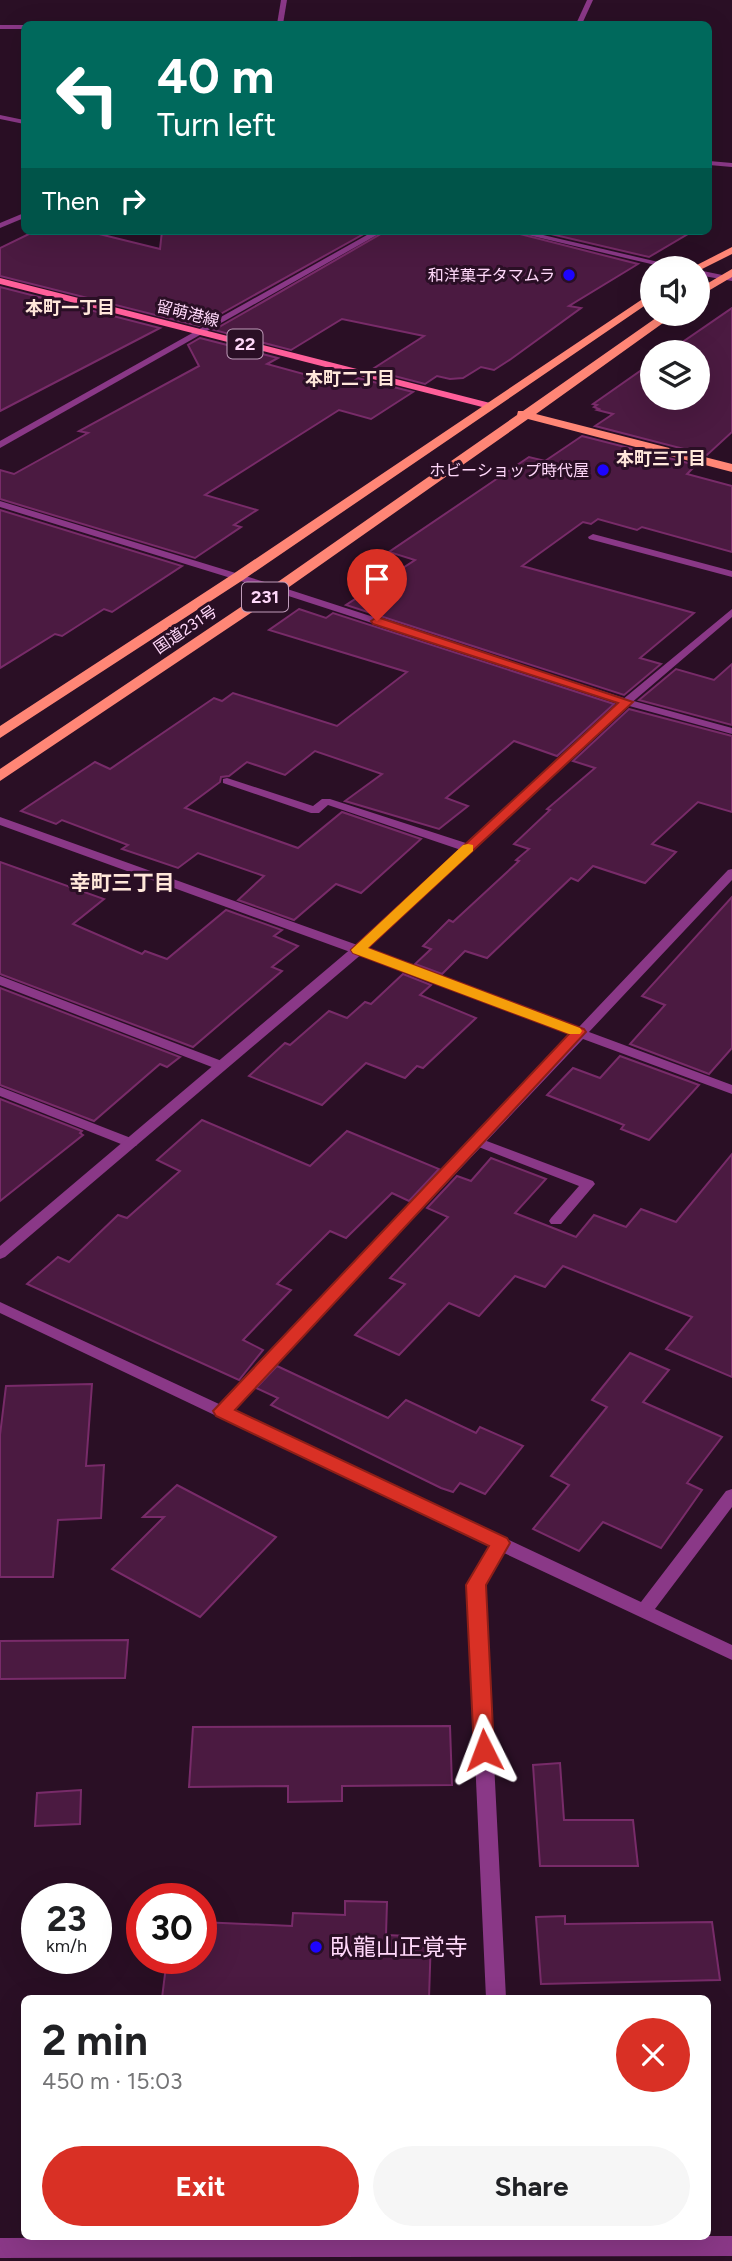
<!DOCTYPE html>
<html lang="en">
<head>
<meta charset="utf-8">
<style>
	:root { --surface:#fff; --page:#f6f6f6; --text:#202124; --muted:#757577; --accent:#d93025 }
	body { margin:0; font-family:Figtree,"Noto Sans JP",sans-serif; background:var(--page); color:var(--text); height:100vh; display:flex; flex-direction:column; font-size:26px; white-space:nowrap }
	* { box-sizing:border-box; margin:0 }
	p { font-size:23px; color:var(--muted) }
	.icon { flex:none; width:38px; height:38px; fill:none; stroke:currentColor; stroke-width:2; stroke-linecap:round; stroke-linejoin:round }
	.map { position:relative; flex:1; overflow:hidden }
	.details { position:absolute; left:21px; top:1995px; width:690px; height:245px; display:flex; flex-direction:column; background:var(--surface); border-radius:10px; box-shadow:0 7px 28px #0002 }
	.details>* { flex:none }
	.banner { position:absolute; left:21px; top:21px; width:691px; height:214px; border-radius:10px; box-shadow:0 7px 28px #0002; background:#00695c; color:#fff; overflow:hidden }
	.buttons { position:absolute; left:640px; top:256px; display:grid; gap:14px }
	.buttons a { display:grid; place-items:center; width:70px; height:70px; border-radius:50%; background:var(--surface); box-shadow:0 7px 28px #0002; font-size:35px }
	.speed { position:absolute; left:21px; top:1883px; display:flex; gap:14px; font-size:35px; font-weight:700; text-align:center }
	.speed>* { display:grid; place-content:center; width:91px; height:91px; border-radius:50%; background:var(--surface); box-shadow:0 7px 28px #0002; line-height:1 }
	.speed small { font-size:18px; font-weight:400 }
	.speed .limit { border:10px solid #d22; background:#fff; color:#111 }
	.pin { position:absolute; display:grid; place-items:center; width:60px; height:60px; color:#fff; margin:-72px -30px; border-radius:50% 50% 50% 0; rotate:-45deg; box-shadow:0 0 7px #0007 }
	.pin .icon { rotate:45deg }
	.me { position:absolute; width:77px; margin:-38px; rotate:357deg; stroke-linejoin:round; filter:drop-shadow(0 0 5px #0008) }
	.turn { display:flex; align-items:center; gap:24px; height:147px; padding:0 21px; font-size:32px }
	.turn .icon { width:91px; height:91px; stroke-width:2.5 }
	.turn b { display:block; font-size:49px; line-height:60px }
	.then { display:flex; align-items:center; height:66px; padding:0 21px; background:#0003; gap:14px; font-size:26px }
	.round { display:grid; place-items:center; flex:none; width:74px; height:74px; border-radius:37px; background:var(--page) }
	.summary { display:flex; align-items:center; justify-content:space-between; height:119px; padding:0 21px }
	h1 { font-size:42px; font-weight:700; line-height:52px }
	.cta { display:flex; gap:14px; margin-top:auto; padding:14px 21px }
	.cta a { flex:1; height:80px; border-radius:42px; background:var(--accent); color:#fff; font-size:28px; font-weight:700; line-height:80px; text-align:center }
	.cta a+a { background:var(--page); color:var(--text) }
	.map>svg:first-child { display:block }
	.building { fill:#4b1a41; stroke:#782b69; stroke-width:2 }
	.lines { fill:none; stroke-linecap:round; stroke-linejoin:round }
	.service { fill:#8a3887; fill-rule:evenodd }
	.minor { fill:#8a3887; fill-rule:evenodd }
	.tertiary { fill:#8a3887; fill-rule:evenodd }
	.primary { fill:#ff5f9a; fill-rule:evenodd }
	.trunk { fill:#ff8676; fill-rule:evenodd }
	.route { fill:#d93025; stroke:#8d1f18; stroke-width:2 }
	.slow { fill:#f59e0b }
	.poi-dot { fill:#1d04ff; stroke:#2a0f25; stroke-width:2.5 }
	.labels { text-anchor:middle; stroke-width:6; stroke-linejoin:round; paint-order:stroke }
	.far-poi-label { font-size:16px; fill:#ffd8fa; stroke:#2a0f25; text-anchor:end }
	.far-street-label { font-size:16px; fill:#ffd8fa; stroke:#2a0f25 }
	.far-neighbourhood-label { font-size:18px; font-weight:bold; fill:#ffe7da; stroke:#2a0f25 }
	.shield { fill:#2a0f25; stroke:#bf9cba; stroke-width:2 }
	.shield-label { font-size:18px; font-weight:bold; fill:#ffd8fa }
	.neighbourhood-label { font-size:21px; font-weight:bold; fill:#ffe7da; stroke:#2a0f25 }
	.near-poi-label { font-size:23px; fill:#ffd8fa; stroke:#2a0f25; text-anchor:start }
</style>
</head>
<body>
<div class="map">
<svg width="732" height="2261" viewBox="0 0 732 2261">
	<rect width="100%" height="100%" fill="#2a0f25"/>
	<g class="building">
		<polygon points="35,231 87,231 160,249 162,231 369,231 199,326 0,276 0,248"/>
		<polygon points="386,231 508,231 638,264 569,306 581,308 511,359 494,370 481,367 463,378 450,379 437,376 425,384 371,370 424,336 342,319 291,350 214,330"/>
		<polygon points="538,231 693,231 649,257"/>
		<polygon points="0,287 160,328 0,411"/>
		<polygon points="732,308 732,432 707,455 595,426 613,414 597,410 599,409 594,407 597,405 593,404 653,362 653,397 698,397 698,352 668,352"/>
		<polygon points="200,338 278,358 267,364 347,386 358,378 413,392 371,419 339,410 205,495 257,510 234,525 241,527 195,558 0,499 0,470 14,474 88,433 79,431 199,366 188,345"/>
		<polygon points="582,436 696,465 687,474 732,486 732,552 642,527 637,530 598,519 591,524 583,522 522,566 694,613 640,658 661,664 624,695 346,605 415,560 389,552 529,457 545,461"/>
		<polygon points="0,510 182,566 112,612 104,609 62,636 55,634 0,668"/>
		<polygon points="299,609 326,618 333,613 614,704 557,756 514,741 446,798 468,806 439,829 345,801 382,774 315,751 285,775 247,762 229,776 221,777 220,782 185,808 298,848 342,812 421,839 361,893 336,884 294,920 238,900 264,876 198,853 178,868 122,849 128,845 62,820 56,824 21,811 95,762 110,769 214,698 222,701 233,693 337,726 407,672 269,630"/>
		<polygon points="732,664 732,725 639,700 676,669 714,680"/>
		<polygon points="629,709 732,736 732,812 698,802 652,844 676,852 645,883 593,866 578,881 571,878 487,958 465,951 442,974 415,964 431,949 423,946 449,920 453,922 519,861 516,860 529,849 514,844 550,810 547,809 595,768 573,761"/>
		<polygon points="0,862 104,899 73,924 142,954 145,951 167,959 226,910 282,930 274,936 298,946 272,967 282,971 193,1047 0,974"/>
		<polygon points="732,897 732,1048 709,1074 630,1044 665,1005 642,996"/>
		<polygon points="403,974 431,985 420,995 476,1018 423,1068 417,1066 405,1078 366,1063 322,1105 249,1076 285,1043 290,1045 329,1011 347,1018 365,1002 371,1004"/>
		<polygon points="0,988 180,1057 167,1067 160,1064 94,1121 0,1085"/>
		<polygon points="620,1056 699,1085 649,1140 621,1129 624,1125 547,1095 573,1068 600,1078"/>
		<polygon points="0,1099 82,1131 80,1133 83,1135 0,1201"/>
		<polygon points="202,1120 310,1166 347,1131 439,1169 409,1201 392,1193 346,1238 330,1231 277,1284 291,1290 243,1340 263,1350 239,1380 27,1284 58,1257 69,1262 118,1215 127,1218 180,1171 157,1160"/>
		<polygon points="732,1154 732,1377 666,1349 692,1317 563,1266 545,1287 515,1276 479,1316 449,1303 399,1355 355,1335 405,1284 390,1278 448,1217 427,1208 457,1176 471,1181 491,1158 546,1179 515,1213 576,1237 594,1215 626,1227 641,1209 676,1222"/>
		<polygon points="630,1353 669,1370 643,1402 722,1437 687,1483 702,1490 661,1548 603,1522 579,1551 533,1529 569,1485 551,1476 607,1407 592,1400"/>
		<polygon points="277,1366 388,1418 406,1400 476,1433 480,1427 523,1446 485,1494 460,1483 453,1492 441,1488 271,1405 278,1398 256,1388"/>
		<polygon points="92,1384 86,1466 104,1465 101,1518 58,1520 53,1577 0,1577 0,1435 6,1386"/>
		<polygon points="177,1485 276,1537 200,1617 112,1569 164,1517 143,1517"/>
		<polygon points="128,1640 125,1678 0,1679 0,1641"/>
		<polygon points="450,1726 452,1785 342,1786 342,1801 288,1802 288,1786 189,1787 193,1727"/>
		<polygon points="560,1763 564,1820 633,1820 638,1866 540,1866 533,1765"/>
		<polygon points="81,1790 80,1824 35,1826 37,1793"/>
		<polygon points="345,1901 387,1902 386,1935 431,1937 429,1998 162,1998 167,1958 201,1958 201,1922 292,1926 293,1913 345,1915"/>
		<polygon points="565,1916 565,1924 712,1922 720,1980 541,1984 536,1917"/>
	</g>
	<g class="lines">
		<g class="service">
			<polygon points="587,0 593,0 582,24 576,24"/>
			<rect x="0" y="25" width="24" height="4"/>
			<polygon points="593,534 732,571 732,577 589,539 588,537"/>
			<polygon points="227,778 313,806 322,799 330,799 472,845 474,848 472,851 464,851 328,805 319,813 311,813 223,783 223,779"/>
			<polygon points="0,976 227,1063 229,1066 222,1070 217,1069 0,985"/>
			<polygon points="0,1087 136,1140 138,1143 136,1146 126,1146 0,1096"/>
			<polygon points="476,1137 593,1181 595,1184 561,1224 551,1224 549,1221 551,1218 579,1186 471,1144 469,1141 471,1138"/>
		</g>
		<g class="minor">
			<polygon points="281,0 287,0 283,24 277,24"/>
			<polygon points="0,115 24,120 24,124 0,119"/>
			<polygon points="709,161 732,163 732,167 709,165"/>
			<polygon points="24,213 24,218 0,228 0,223"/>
			<polygon points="374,231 384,231 0,448 0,441"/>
			<polygon points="511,231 526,231 684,268 668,268"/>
			<polygon points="698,270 732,277 732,281 698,275"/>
			<polygon points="0,501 281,587 630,700 732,728 732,734 622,704 273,591 0,507"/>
			<polygon points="0,817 363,947 578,1028 728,870 732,869 732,880 589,1032 732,1085 732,1094 583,1039 232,1410 641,1602 726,1491 732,1489 732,1507 655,1609 732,1645 732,1660 504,1553 485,1585 506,1998 486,1998 467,1585 490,1546 0,1313 0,1302 219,1404 571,1034 353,953 0,825"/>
		</g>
		<g class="tertiary">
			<polygon points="732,609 732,617 630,704 363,953 5,1257 0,1259 0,1246 353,947 622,700"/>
			<polygon points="707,2236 732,2236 732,2256 0,2258 0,2238"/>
		</g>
		<polygon class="primary" points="0,278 494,404 496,406 490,409 0,284"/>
		<g class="trunk">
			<polygon points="732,247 732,254 700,270 691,268"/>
			<polygon points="732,269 732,277 698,297 698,289"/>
			<polygon points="653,292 653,300 243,580 0,738 0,726 233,574"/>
			<polygon points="663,313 677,313 536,414 732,464 732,472 528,419 282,592 0,781 0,769 272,586 517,415 518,411 523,411"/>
		</g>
	</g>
	<polygon class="route" points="377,617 633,702 368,948 584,1029 586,1032 235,1410 507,1538 510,1543 486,1585 494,1750 491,1756 484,1759 477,1756 474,1750 466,1585 489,1546 216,1416 213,1411 569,1034 353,953 351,950 618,703 373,624 371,621"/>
	<polygon class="slow" points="468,844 473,845 473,851 368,948 580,1028 582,1031 580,1034 569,1034 353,953 351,950 463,845"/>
	<g class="poi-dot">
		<circle cx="569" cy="275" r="7"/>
		<circle cx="603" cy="470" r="7"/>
		<circle cx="316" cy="1947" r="7"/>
	</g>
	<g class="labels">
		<g class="far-poi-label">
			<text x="555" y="281">和洋菓子タマムラ</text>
			<text x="589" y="476">ホビーショップ時代屋</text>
		</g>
		<g class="far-street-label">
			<text transform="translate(188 313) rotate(14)" y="6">留萌港線</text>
			<text transform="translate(185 629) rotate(-34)" y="6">国道231号</text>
		</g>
		<g class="far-neighbourhood-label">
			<text x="70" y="314">本町一丁目</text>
			<text x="350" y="385">本町二丁目</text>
			<text x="661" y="465">本町三丁目</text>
		</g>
		<g class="shield">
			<rect x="227.5" y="329.5" width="35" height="29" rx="5"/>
			<rect x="242" y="582.5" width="46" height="29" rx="5"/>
		</g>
		<g class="shield-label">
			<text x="245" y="350">22</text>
			<text x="265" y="603">231</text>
		</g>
		<g class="neighbourhood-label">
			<text x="122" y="890">幸町三丁目</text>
		</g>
		<g class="near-poi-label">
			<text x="330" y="1955">臥龍山正覚寺</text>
		</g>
	</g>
</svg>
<div class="buttons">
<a><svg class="icon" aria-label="sound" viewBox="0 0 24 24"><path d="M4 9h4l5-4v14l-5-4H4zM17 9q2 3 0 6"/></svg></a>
<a><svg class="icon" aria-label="layers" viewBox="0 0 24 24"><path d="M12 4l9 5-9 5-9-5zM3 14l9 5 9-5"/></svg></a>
</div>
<div class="speed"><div>23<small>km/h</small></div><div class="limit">30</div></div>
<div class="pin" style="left:377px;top:621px;background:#d93025"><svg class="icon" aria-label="arrive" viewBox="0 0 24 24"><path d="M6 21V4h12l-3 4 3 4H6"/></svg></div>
<svg class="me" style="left:484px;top:1750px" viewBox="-20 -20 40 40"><path d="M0-17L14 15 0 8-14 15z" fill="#d93025" stroke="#fff" stroke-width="4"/></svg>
<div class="banner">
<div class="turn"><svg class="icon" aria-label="left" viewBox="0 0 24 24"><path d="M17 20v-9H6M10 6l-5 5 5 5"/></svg><div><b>40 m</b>Turn left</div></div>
<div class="then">Then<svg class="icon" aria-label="right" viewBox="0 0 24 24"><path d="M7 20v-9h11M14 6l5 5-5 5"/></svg></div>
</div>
<section class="details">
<div class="summary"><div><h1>2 min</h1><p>450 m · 15:03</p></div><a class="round" style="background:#d93025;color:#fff"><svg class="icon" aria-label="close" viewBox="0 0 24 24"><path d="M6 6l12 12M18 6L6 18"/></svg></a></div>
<div class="cta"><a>Exit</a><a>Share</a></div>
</section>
</div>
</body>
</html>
